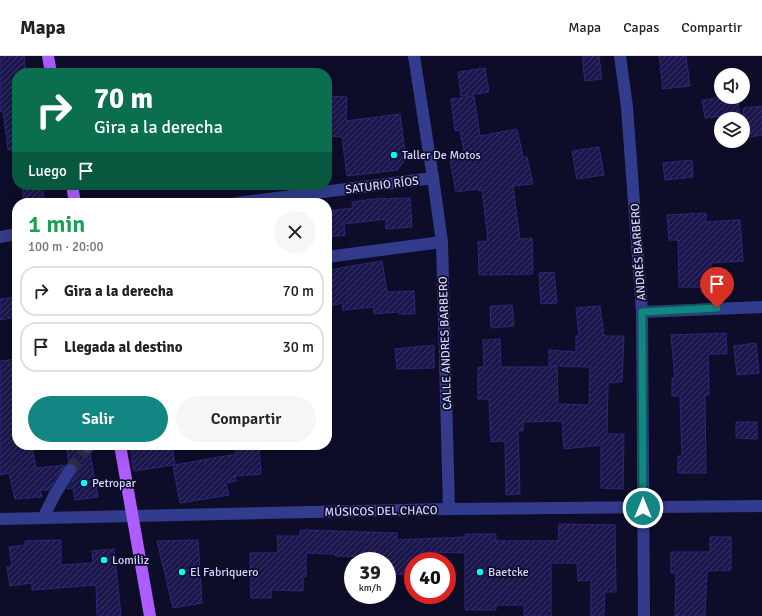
<!DOCTYPE html>
<html lang="es">
<head>
<meta charset="utf-8">
<style>
	:root { --surface:#fff; --page:#f6f6f6; --text:#222; --muted:#767676; --line:#e0e0e0; --accent:#138582 }
	body { margin:0; font-family:Signika,sans-serif; background:var(--page); color:var(--text); height:100vh; display:flex; flex-direction:column; font-size:15px; white-space:nowrap }
	* { box-sizing:border-box; margin:0 }
	p { font-size:13px; color:var(--muted) }
	.icon { flex:none; width:22px; height:22px; fill:none; stroke:currentColor; stroke-width:2; stroke-linecap:round; stroke-linejoin:round }
	.map { position:relative; flex:1; overflow:hidden }
	.side { position:absolute; left:12px; top:142px; width:320px; height:252px; display:flex; flex-direction:column; background:var(--surface); border-radius:16px; box-shadow:0 4px 16px #0002 }
	.side>* { flex:none }
	.top-card { position:absolute; left:12px; top:12px; width:320px; height:122px; border-radius:16px; box-shadow:0 4px 16px #0002; background:#0b6e4f; color:#fff; overflow:hidden }
	.buttons { position:absolute; left:714px; top:12px; display:grid; gap:8px }
	.buttons a { display:grid; place-items:center; width:36px; height:36px; border-radius:50%; background:var(--surface); box-shadow:0 4px 16px #0002; font-size:20px }
	.speed { position:absolute; left:344px; top:496px; display:flex; gap:8px; font-size:20px; font-weight:700; text-align:center }
	.speed>* { display:grid; place-content:center; width:52px; height:52px; border-radius:50%; background:var(--surface); box-shadow:0 4px 16px #0002; line-height:1 }
	.speed small { font-size:10px; font-weight:400 }
	.speed .limit { border:6px solid #d22; background:#fff; color:#111 }
	.pin { position:absolute; display:grid; place-items:center; width:34px; height:34px; color:#fff; margin:-41px -17px; border-radius:50% 50% 50% 0; rotate:-45deg; box-shadow:0 0 4px #0007 }
	.pin .icon { rotate:45deg }
	.me { position:absolute; width:44px; margin:-22px; rotate:0deg; stroke-linejoin:round; filter:drop-shadow(0 0 3px #0008) }
	.turn { display:flex; align-items:center; gap:14px; height:84px; padding:0 16px; font-size:18px }
	.turn .icon { width:52px; height:52px; stroke-width:2.5 }
	.turn b { display:block; font-size:28px; line-height:34px }
	.then { display:flex; align-items:center; height:38px; padding:0 16px; background:#0003; gap:8px; font-size:15px }
	.round { display:grid; place-items:center; flex:none; width:42px; height:42px; border-radius:21px; background:var(--page) }
	.head { display:flex; align-items:center; justify-content:space-between; height:68px; padding:0 16px }
	h1 { font-size:24px; font-weight:600; line-height:30px; color:#1e9e55 }
	.primary-button { display:flex; gap:8px; margin-top:auto; padding:8px 16px }
	.primary-button a { flex:1; height:46px; border-radius:24px; background:var(--accent); color:#fff; font-size:16px; font-weight:600; line-height:46px; text-align:center }
	.primary-button a+a { background:var(--page); color:var(--text) }
	ul { padding:0; list-style:none }
	li { display:flex; align-items:center; gap:12px; height:50px; margin:0 8px 6px; padding:0 8px; border:2px solid var(--line); border-radius:16px }
	li div { flex:1 }
	li b { display:block; font-size:15px }
	li em { font-style:normal }
	header { display:flex; align-items:center; gap:24px; box-sizing:border-box; height:56px; padding:0 20px; background:var(--surface); border-bottom:1px solid var(--line) }
	header strong { font-size:19px }
	nav { display:flex; gap:22px; margin-inline-start:auto; font-size:14px }
	.map>svg:first-child { display:block }
	.building { fill:url(#building-hatch); stroke:#2c277a }
	.lines { fill:none; stroke-linecap:round; stroke-linejoin:round }
	.minor-tunnel { stroke:#2c2b49; stroke-width:12; stroke-dasharray:12 6; stroke-linecap:butt }
	.minor { stroke:#333b8c; stroke-width:12 }
	.major { stroke:#ad5cff; stroke-width:12 }
	.route-casing { stroke:#0c5654; stroke-width:10 }
	.route { stroke:#138582; stroke-width:7 }
	.poi-dot { fill:#01fff8; stroke:#0e0d29; stroke-width:1.5 }
	.labels { text-anchor:middle; stroke-width:3.5; stroke-linejoin:round; paint-order:stroke }
	.poi-label { font-size:12px; fill:#d5d5ff; stroke:#0e0d29; text-anchor:start }
	.street-label { font-size:12px; fill:#d5d5ff; stroke:#0e0d29 }
</style>
</head>
<body>
<header>
<strong>Mapa</strong>
<nav><a>Mapa</a><a>Capas</a><a>Compartir</a></nav>
</header>
<div class="map">
<svg width="762" height="560" viewBox="0 0 762 560">
	<defs>
		<pattern id="building-hatch" width="6" height="6" patternUnits="userSpaceOnUse"><rect width="6" height="6" fill="#1b174c"/><path d="M-1 1l2-2M0 6l6-6M5 7l2-2" fill="none" stroke="#3b3867"/></pattern>
	</defs>
	<rect width="100%" height="100%" fill="#0e0d29"/>
	<g class="building">
		<polygon points="0,0 24,0 26,17 17,17 17,94 8,94 3,55 0,56"/>
		<polygon points="582,0 599,0 602,23 585,25"/>
		<polygon points="659,0 686,0 690,30 663,33"/>
		<polygon points="485,12 489,36 461,40 458,16"/>
		<polygon points="327,40 347,41 346,65 400,58 406,103 397,114 347,120 342,81 327,80"/>
		<polygon points="474,40 480,80 517,73 523,101 527,101 533,128 513,130 520,183 532,182 533,218 479,219 478,186 488,185 482,134 479,135 478,133 456,136 450,104 465,101 460,74 455,75 451,43"/>
		<polygon points="728,41 737,41 740,58 705,62 702,44"/>
		<polygon points="762,50 762,79 743,82 743,52"/>
		<polygon points="599,91 604,119 577,123 572,95"/>
		<polygon points="692,104 693,121 665,124 663,107"/>
		<polygon points="22,129 42,129 45,147 24,147"/>
		<polygon points="410,142 412,171 386,173 386,163 344,168 345,179 327,181 327,155 353,152 352,146 372,143"/>
		<polygon points="706,157 706,166 740,164 743,205 711,207 712,231 679,231 678,184 669,184 667,159"/>
		<polygon points="382,205 387,236 414,235 415,258 399,258 399,256 374,258 373,251 343,254 342,247 327,251 327,215 345,211"/>
		<polygon points="554,216 557,247 541,248 539,217"/>
		<polygon points="17,241 17,261 0,264 0,243"/>
		<polygon points="512,249 514,270 491,272 490,250"/>
		<polygon points="600,250 604,280 624,280 622,326 608,327 607,378 624,378 623,433 601,432 601,389 564,393 562,365 523,366 523,375 518,375 520,438 506,439 505,385 491,386 489,343 478,343 478,311 484,311 483,284 500,283 501,311 557,311 558,348 589,349 590,311 549,310 549,294 576,296 576,280 579,280 576,252"/>
		<polygon points="726,277 727,298 708,298 709,339 705,339 706,417 678,417 678,400 682,400 680,340 672,340 672,322 675,322 671,279"/>
		<polygon points="756,287 759,317 737,319 734,290"/>
		<polygon points="434,289 434,312 397,313 395,293"/>
		<polygon points="17,303 17,389 32,389 36,412 65,409 49,434 40,434 42,441 15,443 9,417 0,419 0,305"/>
		<polygon points="736,366 757,366 757,383 736,382"/>
		<polygon points="66,389 81,389 82,396 90,398 98,441 75,444 73,432 67,433 76,418 77,414 74,408 69,407"/>
		<polygon points="130,389 172,389 175,409 236,398 235,389 259,389 261,418 235,420 236,425 226,427 229,439 180,447 173,409 134,415"/>
		<polygon points="559,468 615,469 616,536 605,536 604,560 591,560 591,524 578,525 577,507 551,507 551,560 524,560 524,549 496,549 496,554 465,554 465,497 428,496 428,505 413,505 413,519 387,518 387,505 373,505 373,501 335,500 335,498 306,497 306,521 303,521 303,535 271,534 271,542 251,542 250,497 278,497 277,480 300,480 300,474 397,477 397,484 465,481 465,478 496,478 496,485 558,485"/>
		<polygon points="710,481 731,481 731,514 707,515 705,560 675,560 676,517 671,517 671,496 710,496"/>
		<polygon points="61,484 61,509 93,507 92,495 114,493 121,560 97,560 96,529 32,534 32,527 10,530 7,511 12,510 9,491 25,489 25,485"/>
		<polygon points="198,484 202,547 173,552 157,485"/>
	</g>
	<g class="lines">
		<polyline class="minor-tunnel" points="70,414 88,391"/>
		<g class="minor">
			<polyline points="414,0 433,122 442,186 449,453"/>
			<polyline points="620,0 627,51 642,256 644,560"/>
			<polyline points="236,147 433,122"/>
			<polyline points="0,181 17,178"/>
			<polyline points="327,201 442,186"/>
			<polyline points="642,256 762,251"/>
			<polyline points="88,391 90,389"/>
			<polyline points="43,462 55,438 70,414"/>
			<polyline points="0,463 449,453 762,450"/>
		</g>
		<g class="major">
			<polyline points="48,0 51,17"/>
			<polyline points="72,129 75,147"/>
			<polyline points="120,389 150,560"/>
		</g>
	</g>
	<g class="lines">
		<defs>
			<polyline id="route" points="643,452 642,256 717,252"/>
		</defs>
		<use href="#route" class="route-casing"/>
		<use href="#route" class="route"/>
	</g>
	<g class="poi-dot">
		<circle cx="394" cy="99" r="4"/>
		<circle cx="84" cy="427" r="4"/>
		<circle cx="104" cy="504" r="4"/>
		<circle cx="182" cy="516" r="4"/>
		<circle cx="480" cy="516" r="4"/>
	</g>
	<g class="labels">
		<g class="poi-label">
			<text x="402" y="103">Taller De Motos</text>
			<text x="92" y="431">Petropar</text>
			<text x="112" y="508">Lomiliz</text>
			<text x="190" y="520">El Fabriquero</text>
			<text x="488" y="520">Baetcke</text>
		</g>
		<g class="street-label">
			<text transform="translate(382 129) rotate(-7)" y="4">SATURIO RÍOS</text>
			<text transform="translate(638 196) rotate(-94)" y="4">ANDRÉS BARBERO</text>
			<text transform="translate(445 287) rotate(-92)" y="4">CALLE ANDRES BARBERO</text>
			<text transform="translate(381 455) rotate(-1)" y="4">MÚSICOS DEL CHACO</text>
		</g>
	</g>
</svg>
<div class="buttons">
<a><svg class="icon" aria-label="sound" viewBox="0 0 24 24"><path d="M4 9h4l5-4v14l-5-4H4zM17 9q2 3 0 6"/></svg></a>
<a><svg class="icon" aria-label="layers" viewBox="0 0 24 24"><path d="M12 4l9 5-9 5-9-5zM3 14l9 5 9-5"/></svg></a>
</div>
<div class="speed"><div>39<small>km/h</small></div><div class="limit">40</div></div>
<div class="pin" style="left:717px;top:252px;background:#d93025"><svg class="icon" aria-label="arrive" viewBox="0 0 24 24"><path d="M6 21V4h12l-3 4 3 4H6"/></svg></div>
<svg class="me" style="left:643px;top:452px" viewBox="-20 -20 40 40"><circle r="17" fill="#138582" stroke="#fff" stroke-width="3"/><path d="M0-11L8 9 0 5-8 9z" fill="#fff"/></svg>
<div class="top-card">
<div class="turn"><svg class="icon" aria-label="right" viewBox="0 0 24 24"><path d="M7 20v-9h11M14 6l5 5-5 5"/></svg><div><b>70 m</b>Gira a la derecha</div></div>
<div class="then">Luego<svg class="icon" aria-label="arrive" viewBox="0 0 24 24"><path d="M6 21V4h12l-3 4 3 4H6"/></svg></div>
</div>
<section class="side">
<div class="head"><div><h1>1 min</h1><p>100 m · 20:00</p></div><a class="round"><svg class="icon" aria-label="close" viewBox="0 0 24 24"><path d="M6 6l12 12M18 6L6 18"/></svg></a></div>
<ul>
<li><svg class="icon" aria-label="right" viewBox="0 0 24 24"><path d="M7 20v-9h11M14 6l5 5-5 5"/></svg><div><b>Gira a la derecha</b></div><em>70 m</em></li>
<li><svg class="icon" aria-label="arrive" viewBox="0 0 24 24"><path d="M6 21V4h12l-3 4 3 4H6"/></svg><div><b>Llegada al destino</b></div><em>30 m</em></li>
</ul>
<div class="primary-button"><a>Salir</a><a>Compartir</a></div>
</section>
</div>
</body>
</html>
